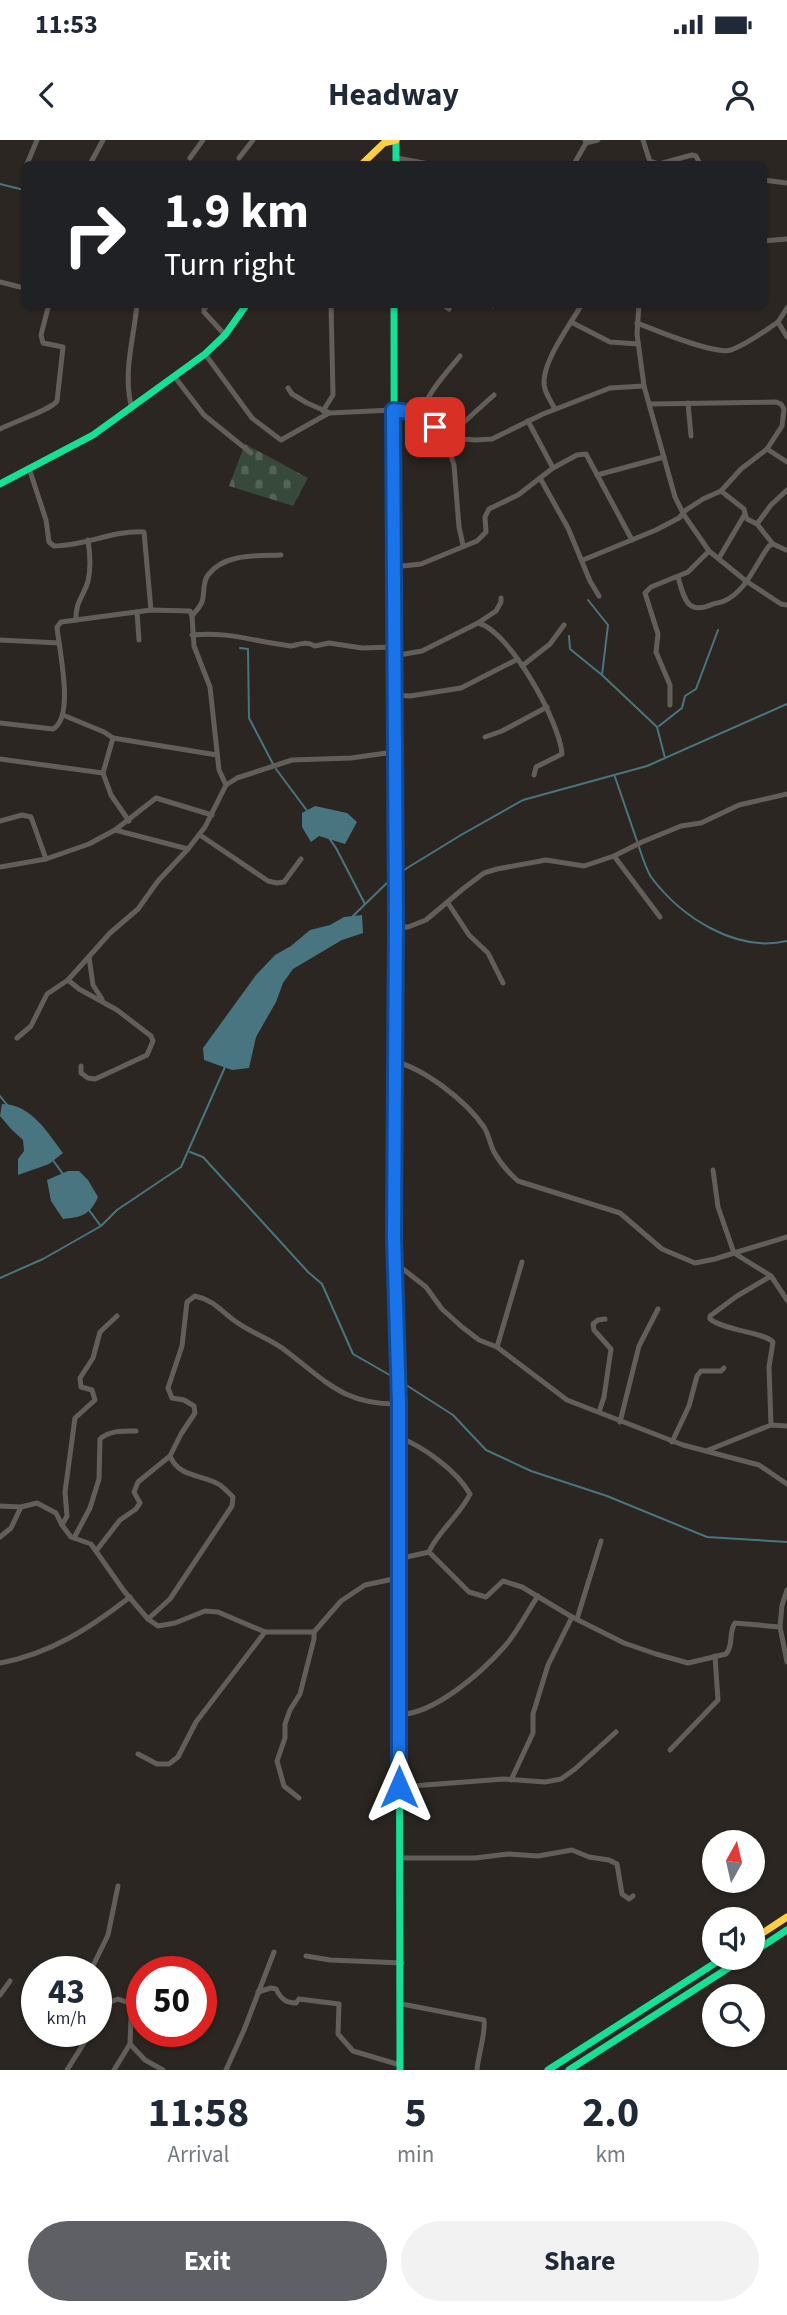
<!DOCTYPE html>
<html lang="en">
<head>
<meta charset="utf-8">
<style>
	:root { --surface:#fff; --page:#f2f2f3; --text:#1f2937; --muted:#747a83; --accent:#5e6065 }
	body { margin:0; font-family:"Source Sans 3",sans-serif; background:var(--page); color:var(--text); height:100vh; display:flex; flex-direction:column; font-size:26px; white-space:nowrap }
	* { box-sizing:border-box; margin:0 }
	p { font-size:23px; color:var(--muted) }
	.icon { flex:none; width:38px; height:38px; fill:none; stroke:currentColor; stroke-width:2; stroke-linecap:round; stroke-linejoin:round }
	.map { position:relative; height:1930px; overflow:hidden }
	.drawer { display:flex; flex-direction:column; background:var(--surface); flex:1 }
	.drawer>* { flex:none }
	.hud { position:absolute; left:21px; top:21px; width:746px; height:147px; border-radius:10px; box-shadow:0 2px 5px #0004; background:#202124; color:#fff; overflow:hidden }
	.needle { width:46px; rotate:8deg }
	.fabs { position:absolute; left:702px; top:1690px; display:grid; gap:14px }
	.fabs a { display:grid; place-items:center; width:63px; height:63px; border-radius:50%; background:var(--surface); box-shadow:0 2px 5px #0004; font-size:35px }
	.speed { position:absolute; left:21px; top:1816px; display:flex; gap:14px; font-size:35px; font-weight:700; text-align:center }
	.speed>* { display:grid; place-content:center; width:91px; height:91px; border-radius:50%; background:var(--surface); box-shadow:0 2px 5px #0004; line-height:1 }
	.speed small { font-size:18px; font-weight:400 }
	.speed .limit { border:10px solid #d22; background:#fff; color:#111 }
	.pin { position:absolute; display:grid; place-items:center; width:60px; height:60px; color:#fff; margin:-30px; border-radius:14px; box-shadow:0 4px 10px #0006 }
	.me { position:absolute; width:77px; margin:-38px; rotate:0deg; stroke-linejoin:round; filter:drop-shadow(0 0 5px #0008) }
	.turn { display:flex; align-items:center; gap:24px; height:147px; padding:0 28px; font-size:32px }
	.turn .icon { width:91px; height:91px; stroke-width:2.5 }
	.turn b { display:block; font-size:49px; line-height:60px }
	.eta { display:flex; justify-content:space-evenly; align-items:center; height:119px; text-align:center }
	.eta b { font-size:42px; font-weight:700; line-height:49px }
	.button { display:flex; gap:14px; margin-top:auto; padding:14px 28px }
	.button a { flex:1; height:80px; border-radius:42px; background:var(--accent); color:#fff; font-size:28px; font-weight:700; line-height:80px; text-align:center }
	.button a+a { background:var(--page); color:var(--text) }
	.status { display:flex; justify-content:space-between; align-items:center; height:49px; padding:0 35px; background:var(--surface); direction:ltr }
	.status svg { height:19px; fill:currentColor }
	header { display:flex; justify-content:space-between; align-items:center; height:91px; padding:0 28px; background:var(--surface); font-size:32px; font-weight:700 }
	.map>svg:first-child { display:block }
	.cemetery { fill:url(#cemetery-stones) }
	.water { fill:#497580 }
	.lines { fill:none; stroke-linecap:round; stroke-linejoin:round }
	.stream { stroke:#497580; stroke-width:2 }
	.street { stroke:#625e5a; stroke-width:5 }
	.fast { stroke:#16e098; stroke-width:7 }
	.slow { stroke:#ffcf43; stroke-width:7 }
	.route-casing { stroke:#114b97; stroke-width:18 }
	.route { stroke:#1a73e8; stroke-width:12 }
</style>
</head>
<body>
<div class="status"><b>11:53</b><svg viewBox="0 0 49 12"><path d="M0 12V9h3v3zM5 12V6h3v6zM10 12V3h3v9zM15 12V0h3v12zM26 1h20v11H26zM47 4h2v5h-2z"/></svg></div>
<header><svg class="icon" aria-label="back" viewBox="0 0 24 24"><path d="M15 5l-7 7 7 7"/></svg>Headway<svg class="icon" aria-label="person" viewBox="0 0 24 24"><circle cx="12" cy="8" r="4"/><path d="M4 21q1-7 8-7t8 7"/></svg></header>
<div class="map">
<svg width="787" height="1930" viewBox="0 0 787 1930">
	<defs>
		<pattern id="cemetery-stones" width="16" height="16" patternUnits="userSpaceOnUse" patternTransform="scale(1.75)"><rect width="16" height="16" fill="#36493a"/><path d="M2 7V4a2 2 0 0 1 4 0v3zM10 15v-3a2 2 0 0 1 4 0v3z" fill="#536356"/></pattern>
	</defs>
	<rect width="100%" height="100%" fill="#2b2621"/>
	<polygon class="cemetery" points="245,304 308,338 293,366 229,346"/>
	<g class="water">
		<polygon points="315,666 347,673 357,682 345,704 319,696 311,702 302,687 302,673"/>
		<polygon points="362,775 363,793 342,800 293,829 283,843 276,862 256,897 249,928 232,930 204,920 203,908 256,835 275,815 291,806 310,790 330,785 344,777"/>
		<path d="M 2,964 C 31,964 47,992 63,1013 L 49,1024 L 18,1035 L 18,1019 L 24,1011 L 23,1000 L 11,989 L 0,976 Z"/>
		<path d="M 68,1031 L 79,1031 L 88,1040 L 98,1057 C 90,1075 82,1077 63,1079 L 51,1061 L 47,1040 Z"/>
	</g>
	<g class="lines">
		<g class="stream">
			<polyline points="0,44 24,50"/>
			<polyline points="588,460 608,485 602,535 657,587 665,618"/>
			<polyline points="569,496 570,509 602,535"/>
			<polyline points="240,508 248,509 249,578 273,624"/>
			<polyline points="659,586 682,568 685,556 696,549 718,490"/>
			<polyline points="276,629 308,672"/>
			<polyline points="615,637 637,701"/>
			<polyline points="329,698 336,708 365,764"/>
			<path d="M 639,707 C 642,716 646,729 651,737 C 681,777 736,813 787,801"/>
			<polyline points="399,733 461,695 523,660 647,626 787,564"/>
			<polyline points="353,776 394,736"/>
			<polyline points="0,956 8,966"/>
			<polyline points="190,1012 203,1017 308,1132 322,1144 353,1214 395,1238"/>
			<polyline points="52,1019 63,1034"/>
			<polyline points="89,1070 100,1085"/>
			<polyline points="0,1138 43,1119 101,1086 117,1070 181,1027 225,927"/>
			<polyline points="403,1243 453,1275 486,1310 531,1331 607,1356 707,1397 787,1402"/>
		</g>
		<g class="street">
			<polyline points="643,0 650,22"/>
			<polyline points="586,3 598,0"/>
			<polyline points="190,18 203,0"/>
			<polyline points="239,18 253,0"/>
			<polyline points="397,18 429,24"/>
			<polyline points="650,21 659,24 692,15 696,16 700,24"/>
			<polyline points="27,24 37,0"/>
			<polyline points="90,24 103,0"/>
			<polyline points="574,24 586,3 585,0"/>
			<polyline points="763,40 787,43"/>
			<polyline points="763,101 787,99"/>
			<polyline points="0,142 24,148"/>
			<polyline points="209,164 204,169 204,172 225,195"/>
			<polyline points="442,164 449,169"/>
			<polyline points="639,164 637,194 644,246 675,357 684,375 709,411 746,441 781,464 787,465"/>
			<polyline points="493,166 494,164"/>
			<polyline points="787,168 778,182 787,197"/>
			<polyline points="571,182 610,202 638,204"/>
			<path d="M 637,183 C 655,190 714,215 731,210 C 748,204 763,192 778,182"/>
			<polyline points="205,214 252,278 281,300 329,273"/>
			<polyline points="174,236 204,275 251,313"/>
			<polyline points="288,248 292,254 307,263 330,273 393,270 423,274 437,289 453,292 463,299 475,300 492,299 543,274 610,248 644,246"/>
			<polyline points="688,263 691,296"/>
			<path d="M 131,265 C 123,231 134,198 137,164"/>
			<path d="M 555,269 C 552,263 547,256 545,249 C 538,226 571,184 582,164"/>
			<polyline points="323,271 333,255 331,164"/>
			<path d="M 423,274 C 423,257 449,230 460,216"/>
			<path d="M 0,289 C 13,282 51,270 57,261 L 63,207 L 43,203 L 41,195 L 49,164"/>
			<polyline points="767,309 787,322"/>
			<path d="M 29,328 L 46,380 L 49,402 L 54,406 C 85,406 113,390 144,392 L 151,470"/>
			<polyline points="553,328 577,315 586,314 632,400"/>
			<polyline points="597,335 664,317"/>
			<polyline points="540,338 568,388 590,441 599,456"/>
			<polyline points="745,374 747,379 757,384 773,404"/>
			<polyline points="757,384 771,365 787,350"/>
			<polyline points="463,405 459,387 454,325 447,305 453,292 494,255"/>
			<polyline points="719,418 745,374 744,369 721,351"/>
			<polyline points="583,420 656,390 679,378 686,370 703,359 721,351 741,329 767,309 782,286 784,269 781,264 776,262 650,264"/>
			<polyline points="393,427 421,424 477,401 486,392 485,377 489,369 518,355 553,328 528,281"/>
			<path d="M 678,437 C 684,458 687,476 713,464 C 716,463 720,463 724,461 C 746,452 756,423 769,406 L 773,404 L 786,410"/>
			<polyline points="137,472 139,500"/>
			<path d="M 192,476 C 195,472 200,467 202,462 C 205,453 202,443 208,435 C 224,413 258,416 281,415"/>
			<path d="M 76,480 C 75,462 84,456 88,441 C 91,429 90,413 88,400"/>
			<path d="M 478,483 C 509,490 560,582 562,614 L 536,627 L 534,635"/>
			<path d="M 192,495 C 229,491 255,502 291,506 C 301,504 306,501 315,506 L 329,503 L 362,508 L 393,507"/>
			<polyline points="0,500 59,503"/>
			<polyline points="393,516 422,511 478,483 496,471 501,462 501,458"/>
			<polyline points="522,526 550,504 564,485"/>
			<polyline points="393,555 410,556 461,548 516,520"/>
			<polyline points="670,565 670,545 656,512 658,494 645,453 651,447 688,432 709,411"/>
			<polyline points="63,575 104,592 113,598 217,615"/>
			<path d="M 0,583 L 53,589 C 75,577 59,510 57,487 L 61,482 L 151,470 L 190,471 L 192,476 L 194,506 L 210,547 L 219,630 L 226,645"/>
			<polyline points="485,597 502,591 547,567"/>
			<polyline points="113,598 103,633 111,655 129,681"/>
			<polyline points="0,619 103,633"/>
			<polyline points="0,681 22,675 31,677 46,719"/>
			<polyline points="115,690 156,658 212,675"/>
			<polyline points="200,695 268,741 277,743 284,742 301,719"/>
			<polyline points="614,716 660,777"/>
			<polyline points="0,727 46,719 89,704 115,690 188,709 205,687 226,645 237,638 292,620 351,618 394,612"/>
			<polyline points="448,763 469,795 488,813 503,843"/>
			<polyline points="395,787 408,787 426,780 464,748 484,733 497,729 546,720 584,726 614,716 642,702 681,686 701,683 739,665 787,654"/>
			<polyline points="89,817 93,845 102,859"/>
			<polyline points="68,840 79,849 117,870 151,896 153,901 147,915 104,935 95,939 88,938 81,933 81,926"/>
			<polyline points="17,898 31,886 47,854 68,840 110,793 138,769 158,741 188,709"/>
			<path d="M 393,921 C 424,928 466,961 484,987 C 489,995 490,1004 494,1012 C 500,1023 509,1033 518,1041 L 620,1073 L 662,1109 L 695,1123 L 715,1119 L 734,1113 L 718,1067 L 713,1030"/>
			<polyline points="734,1113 771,1136 787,1160"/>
			<polyline points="734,1113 787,1097"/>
			<polyline points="394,1122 426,1147 442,1169 462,1187 479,1200 497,1207 567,1260 683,1305 759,1325 787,1344"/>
			<path d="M 771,1136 L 737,1156 L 710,1176 L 710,1179 C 725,1191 764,1192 773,1202 L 769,1227 L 771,1285"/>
			<polyline points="497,1207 522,1122"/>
			<polyline points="599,1272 604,1257 611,1209 594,1190 593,1184 598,1180 605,1179"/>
			<polyline points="620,1282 639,1206 658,1169"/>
			<path d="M 398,1297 C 423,1306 457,1331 470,1354 C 460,1375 436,1394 429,1412"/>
			<polyline points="672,1302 689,1266 697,1236 701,1231 721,1231 724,1228"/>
			<polyline points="706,1311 771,1285 787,1286"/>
			<polyline points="0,1366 21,1367 37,1363 56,1373 62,1385 71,1397 91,1404 124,1451 148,1479 158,1486 175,1483 205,1471 218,1472 265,1492 314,1492 341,1461 365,1445 398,1438"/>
			<polyline points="62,1385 67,1376 65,1352 75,1278 95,1260 92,1250 81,1247 80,1238 93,1218 100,1192 117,1176"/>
			<polyline points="0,1397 11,1388 21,1367"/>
			<path d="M 74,1398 L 90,1368 L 99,1339 L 100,1299 C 110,1290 124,1291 136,1291"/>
			<polyline points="96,1411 120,1380 136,1369 140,1363 134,1352 138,1342 170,1316"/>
			<path d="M 398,1419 L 429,1412 L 469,1452 L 486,1457 L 503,1441 L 522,1447 L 572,1477 L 624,1503 L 656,1514 L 688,1523 L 726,1514 C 734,1505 728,1493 735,1483 L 780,1487 L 787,1522"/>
			<path d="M 148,1479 L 170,1459 L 232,1366 L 233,1357 C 229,1353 224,1348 220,1345 C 203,1334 179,1338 170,1316 L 181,1294 L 195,1273 L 194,1266 L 184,1260 L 172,1258 L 168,1248 L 182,1206 L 187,1162 L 195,1156 C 214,1160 221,1171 235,1181 C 251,1193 271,1199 286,1211 C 327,1242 344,1265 399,1264"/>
			<polyline points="577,1479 601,1401"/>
			<polyline points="780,1487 782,1465 787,1450"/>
			<path d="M 0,1523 C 50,1514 90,1488 130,1457"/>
			<path d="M 399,1575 C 436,1573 481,1533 505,1506 C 518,1491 527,1472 538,1456"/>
			<polyline points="670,1610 718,1560 715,1516"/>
			<polyline points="138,1614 157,1624 169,1624 178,1617 196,1582 265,1492"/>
			<polyline points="511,1640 533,1593 533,1574 548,1525 572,1477"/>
			<polyline points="399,1647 504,1639 545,1642 561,1639 575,1629 616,1592"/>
			<polyline points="299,1658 284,1646 277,1621 285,1598 285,1584 290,1570 300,1554 314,1499 314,1492"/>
			<polyline points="401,1718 475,1718 508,1714 538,1716 572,1710 589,1717 609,1720 617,1724 622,1754 629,1759 633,1756"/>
			<polyline points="306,1816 330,1820 402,1823"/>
			<polyline points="90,1832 108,1795 118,1746"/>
			<polyline points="96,1852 108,1863"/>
			<path d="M 258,1852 L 271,1848 L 276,1849 C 281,1859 286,1863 296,1863 L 299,1859 L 339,1864 L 338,1894 L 353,1911 L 400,1925"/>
			<polyline points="0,1855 10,1841"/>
			<path d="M 402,1864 L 484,1880 C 486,1892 478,1916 477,1930"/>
			<polyline points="96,1883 108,1863 118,1859 132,1864"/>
			<polyline points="130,1904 145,1920 163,1930"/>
			<polyline points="67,1930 91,1892"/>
			<polyline points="114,1930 130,1904 132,1851"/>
			<polyline points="226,1930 244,1890 274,1812"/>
		</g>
		<g class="fast">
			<polyline points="396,0 396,24"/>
			<polyline points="394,164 395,1023"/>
			<polyline points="0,344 93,295 205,214 225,195 247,164"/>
			<polyline points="399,1306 400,1930"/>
			<polyline points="752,1813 787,1790"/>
			<polyline points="548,1930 723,1818"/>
			<polyline points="569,1930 744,1818"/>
		</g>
		<g class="slow">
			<polyline points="362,24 384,3 396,0"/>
			<polyline points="395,1023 394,1122 399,1306"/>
			<polyline points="752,1800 787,1777"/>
		</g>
	</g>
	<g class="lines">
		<defs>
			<polyline id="route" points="399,1647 399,1264 394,1097 396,781 393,270 423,274 435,287"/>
		</defs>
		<use href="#route" class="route-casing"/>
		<use href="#route" class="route"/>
	</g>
</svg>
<div class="fabs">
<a><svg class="needle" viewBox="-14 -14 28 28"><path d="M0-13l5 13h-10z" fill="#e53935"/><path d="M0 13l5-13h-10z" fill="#747a83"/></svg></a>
<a><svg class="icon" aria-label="sound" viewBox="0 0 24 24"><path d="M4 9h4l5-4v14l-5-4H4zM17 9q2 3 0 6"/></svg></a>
<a><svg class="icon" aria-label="search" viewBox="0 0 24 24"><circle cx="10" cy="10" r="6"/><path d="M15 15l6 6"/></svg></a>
</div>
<div class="speed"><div>43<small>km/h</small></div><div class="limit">50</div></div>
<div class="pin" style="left:435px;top:287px;background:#d93025"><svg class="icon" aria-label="arrive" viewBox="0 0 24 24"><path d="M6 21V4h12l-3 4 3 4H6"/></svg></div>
<svg class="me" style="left:399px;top:1647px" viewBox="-20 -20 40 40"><path d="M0-17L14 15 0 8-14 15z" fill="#1a73e8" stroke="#fff" stroke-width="4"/></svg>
<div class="hud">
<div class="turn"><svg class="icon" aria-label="right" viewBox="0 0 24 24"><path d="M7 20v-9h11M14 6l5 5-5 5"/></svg><div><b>1.9 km</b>Turn right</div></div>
</div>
</div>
<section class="drawer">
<div class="eta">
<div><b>11:58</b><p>Arrival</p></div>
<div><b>5</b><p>min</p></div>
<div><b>2.0</b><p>km</p></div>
</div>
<div class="button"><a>Exit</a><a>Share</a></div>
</section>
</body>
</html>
